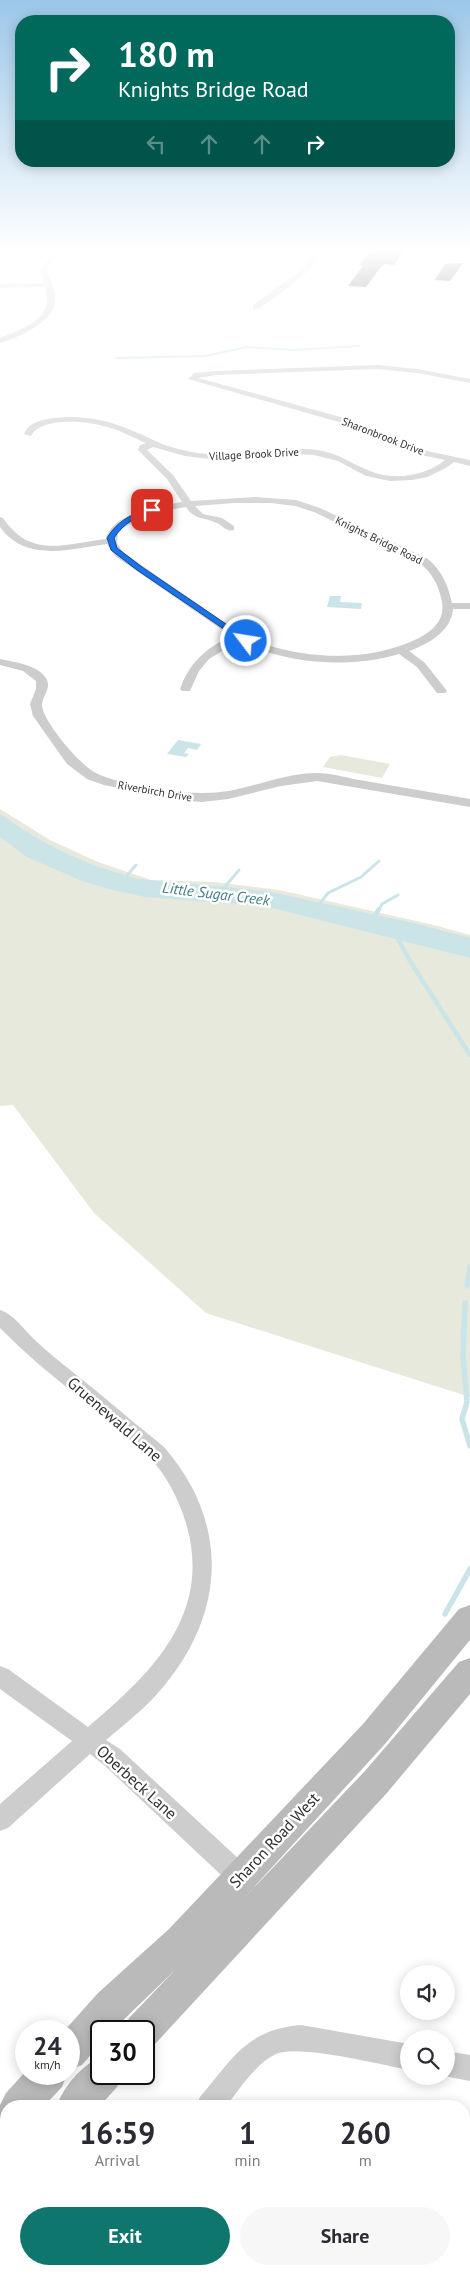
<!DOCTYPE html>
<html lang="en">
<head>
<meta charset="utf-8">
<style>
	:root { --surface:#fff; --page:#f7f7f7; --text:#2b2b33; --muted:#7c7c81; --accent:#0f766e }
	body { margin:0; font-family:"PT Sans",sans-serif; background:var(--page); color:var(--text); height:100vh; display:flex; flex-direction:column; font-size:19px; white-space:nowrap }
	* { box-sizing:border-box; margin:0 }
	p { font-size:16px; color:var(--muted) }
	.icon { flex:none; width:28px; height:28px; fill:none; stroke:currentColor; stroke-width:2; stroke-linecap:round; stroke-linejoin:round }
	.map { position:relative; flex:1; overflow:hidden }
	.details { position:absolute; left:0px; top:2100px; width:470px; height:175px; display:flex; flex-direction:column; background:var(--surface); border-radius:20px 20px 0 0; box-shadow:0 2px 12px #0003 }
	.details>* { flex:none }
	.hud { position:absolute; left:15px; top:15px; width:440px; height:152px; border-radius:20px; box-shadow:0 2px 12px #0003; background:#00695c; color:#fff; overflow:hidden }
	.fabs { position:absolute; left:400px; top:1965px; display:grid; gap:10px }
	.fabs a { display:grid; place-items:center; width:55px; height:55px; border-radius:50%; background:var(--surface); box-shadow:0 2px 12px #0003; font-size:25px }
	.speed { position:absolute; left:15px; top:2020px; display:flex; gap:10px; font-size:25px; font-weight:700; text-align:center }
	.speed>* { display:grid; place-content:center; width:65px; height:65px; border-radius:50%; background:var(--surface); box-shadow:0 2px 12px #0003; line-height:1 }
	.speed small { font-size:12px; font-weight:400 }
	.speed .limit { border:2px solid #111; border-radius:8px; background:#fff; color:#111 }
	.pin { position:absolute; display:grid; place-items:center; width:42px; height:42px; color:#fff; margin:-21px; border-radius:10px; box-shadow:0 2px 8px #0006 }
	.me { position:absolute; width:55px; margin:-28px; rotate:301deg; stroke-linejoin:round; filter:drop-shadow(0 0 4px #0008) }
	.turn { display:flex; align-items:center; gap:18px; height:105px; padding:0 20px; font-size:22px }
	.turn .icon { width:65px; height:65px; stroke-width:2.5 }
	.turn b { display:block; font-size:35px; line-height:42px }
	.lanes { display:flex; align-items:center; height:48px; padding:0 20px; background:#0003; justify-content:center; gap:25px; direction:ltr }
	.lanes .off { opacity:.35 }
	.eta { display:flex; justify-content:space-evenly; align-items:center; height:85px; text-align:center }
	.eta b { font-size:30px; font-weight:800; line-height:35px }
	.cta { display:flex; gap:10px; margin-top:auto; padding:10px 20px }
	.cta a { flex:1; height:58px; border-radius:30px; background:var(--accent); color:#fff; font-size:20px; font-weight:800; line-height:58px; text-align:center }
	.cta a+a { background:var(--page); color:var(--text) }
	.map>svg:first-child { display:block }
	.green { fill:#e6e9dc }
	.water { fill:#cae4e8 }
	.lines { fill:none; stroke-linecap:round; stroke-linejoin:round }
	.stream-far3 { stroke:#cae4e8; stroke-width:2 }
	.stream-far2 { stroke:#cae4e8; stroke-width:3 }
	.stream-far1 { stroke:#cae4e8; stroke-width:4.5 }
	.stream { stroke:#cae4e8; stroke-width:5.5 }
	.building { fill:#171717 }
	.street { fill:#cdcdcd; fill-rule:evenodd }
	.secondary { fill:#bababa; fill-rule:evenodd }
	.route { fill:#1a73e8; stroke:#114b97 }
	.labels { text-anchor:middle; stroke-width:5; stroke-linejoin:round; paint-order:stroke }
	.far-street-label { font-size:11px; fill:#303030; stroke:#fff }
	.water-label { font-size:15px; font-style:italic; fill:#417d86; stroke:#fff }
	.near-street-label { font-size:16px; fill:#303030; stroke:#fff }
</style>
</head>
<body>
<div class="map">
<svg width="470" height="2275" viewBox="0 0 470 2275">
	<rect width="100%" height="100%" fill="#fff"/>
	<g class="green">
		<polygon points="341,755 390,764 382,778 323,767 330,757"/>
		<polygon points="0,809 50,840 98,862 151,880 214,882 279,890 434,925 470,935 470,1397 206,1313 94,1213 13,1105 0,1106"/>
	</g>
	<g class="water">
		<polygon points="330,596 341,596 340,602 362,603 361,609 327,607"/>
		<polygon points="178,740 201,744 197,750 188,748 184,753 189,754 186,757 167,754"/>
		<polygon points="0,814 33,836 59,850 95,866 138,879 266,891 418,924 470,938 470,958 265,906 145,897 109,889 82,881 27,857 0,837"/>
	</g>
	<g class="lines">
		<polyline class="stream-far3" points="116,358 205,356 247,347 294,350 359,346"/>
		<g class="stream-far2">
			<polyline points="124,879 136,865"/>
			<polyline points="222,890 239,870"/>
			<polyline points="317,907 328,893 361,877 379,861"/>
			<polyline points="379,910 382,904 398,895"/>
		</g>
		<g class="stream-far1">
			<polyline points="373,919 379,909"/>
			<polyline points="396,935 410,961 470,1055"/>
		</g>
		<g class="stream">
			<polyline points="467,1286 470,1267"/>
			<polyline points="465,1303 463,1356 467,1402 462,1419 470,1446"/>
			<polyline points="445,1614 470,1569"/>
		</g>
	</g>
	<g class="building">
		<polygon points="371,250 403,251 394,265 384,264 380,268 366,287 348,286 363,266 359,266"/>
		<polygon points="463,263 450,281 435,280 445,264"/>
	</g>
	<g class="lines">
		<g class="street">
			<path d="M 57,250 L 65,250 L 54,259 L 47,269 C 49,280 57,292 55,303 C 53,323 16,338 0,343 L 0,338 C 25,328 55,319 45,287 L 0,288 L 0,284 L 44,283 L 41,269 L 49,257 Z"/>
			<path d="M 317,250 L 323,250 C 310,276 282,291 259,309 L 253,309 L 253,305 L 299,272 Z"/>
			<path d="M 378,365 L 417,369 L 470,379 L 470,383 L 417,373 L 378,369 L 216,375 L 198,378 L 348,419 L 427,451 L 470,460 L 470,466 L 454,462 L 446,468 L 427,477 L 412,480 L 390,481 L 366,476 L 338,461 L 314,455 L 290,454 L 217,460 L 185,456 L 153,447 L 147,450 L 173,475 L 191,501 L 255,497 L 296,500 L 320,508 L 428,559 C 442,571 448,585 452,603 L 470,603 L 470,609 L 453,609 C 451,632 428,644 409,651 L 425,663 L 447,691 L 445,693 L 437,693 L 417,667 L 399,654 C 349,669 286,664 239,641 L 209,659 L 199,671 L 190,691 L 182,691 L 180,689 C 189,663 206,648 231,636 L 115,556 L 107,544 C 70,549 26,563 0,527 L 0,517 L 3,518 C 31,559 64,544 106,539 C 112,512 160,506 182,502 L 167,479 L 138,450 L 140,445 L 146,443 C 132,437 118,429 103,426 C 85,421 41,417 31,436 L 24,434 C 28,424 37,421 48,419 C 77,414 106,419 133,431 C 145,435 155,442 168,446 C 181,450 194,453 208,454 C 245,458 281,445 318,450 C 340,454 350,463 370,471 C 394,481 425,476 445,460 L 421,455 L 342,423 L 188,379 L 194,373 L 216,371 ZM 235,503 L 271,503 L 295,506 L 314,512 L 420,563 C 433,574 439,586 442,602 C 445,619 434,630 419,638 C 373,661 315,660 267,645 C 240,636 218,617 195,602 C 171,585 146,569 123,552 L 117,543 L 118,533 C 137,515 161,511 186,507 C 194,520 204,517 217,523 C 223,526 226,532 234,530 L 234,526 L 222,518 L 203,514 L 195,506 Z"/>
			<path d="M 0,659 C 14,662 40,665 47,680 C 51,689 42,697 42,705 C 43,722 82,768 98,774 C 130,788 193,797 228,791 C 257,786 287,773 317,773 C 333,773 350,779 365,781 C 400,787 435,793 470,799 L 470,807 L 317,781 L 281,786 L 228,799 L 202,802 L 177,800 L 104,785 L 87,779 L 67,764 L 33,716 L 30,704 L 36,689 L 36,681 L 23,671 L 0,665 Z"/>
			<path d="M 0,1310 C 14,1314 24,1330 34,1339 C 51,1356 71,1370 89,1385 C 107,1400 124,1414 142,1429 C 149,1435 158,1441 165,1448 C 229,1523 226,1611 164,1686 C 148,1706 126,1723 106,1740 L 120,1749 L 254,1873 L 257,1881 L 254,1889 L 245,1893 L 236,1889 L 104,1765 L 90,1754 L 8,1828 L 0,1831 L 0,1804 L 72,1741 L 0,1689 L 0,1666 L 8,1669 L 88,1727 C 152,1673 213,1614 186,1523 C 179,1500 166,1474 149,1457 C 101,1412 46,1375 0,1328 Z"/>
			<path d="M 301,2025 L 409,2044 L 409,2070 C 382,2065 298,2044 276,2054 C 255,2064 240,2089 226,2106 L 196,2106 L 200,2097 C 233,2058 246,2030 301,2025 Z"/>
			<polygon points="446,2051 470,2055 470,2081 444,2076 446,2076"/>
			<polygon points="147,2269 175,2269 174,2275 146,2275"/>
		</g>
		<g class="secondary">
			<polygon points="470,1605 470,1640 385,1744 244,1898 364,1772 459,1662 470,1658 470,1694 386,1794 155,2044 144,2048 144,2031 124,2031 129,2018 175,1970 112,2031 101,2031 101,2043 82,2065 69,2070 69,2031 64,2031 98,1993 169,1929 363,1724 459,1609"/>
			<path d="M 101,2057 L 101,2074 L 122,2074 L 117,2087 L 100,2106 L 57,2106 C 63,2087 82,2065 101,2057 Z"/>
			<polygon points="26,2071 26,2074 67,2074 62,2087 44,2106 6,2106 6,2146 0,2149 0,2105 6,2093"/>
			<polygon points="6,2177 6,2224 0,2226 0,2179"/>
		</g>
	</g>
	<linearGradient id="sky" x2="0" y2="1"><stop stop-color="#9cc7e8"/><stop offset="0.44" stop-color="#fff"/><stop offset="1" stop-color="#fff" stop-opacity="0"/></linearGradient>
	<rect width="470" height="569" fill="url(#sky)"/>
	<path class="route" d="M 152,508 L 155,510 L 154,511 C 137,517 124,522 114,538 L 117,548 L 142,567 L 248,639 L 248,642 L 243,642 L 137,570 L 111,550 L 107,538 C 118,520 132,514 152,508 Z"/>
	<g class="labels">
		<g class="far-street-label">
			<text transform="translate(383 436) rotate(21)" y="4">Sharonbrook Drive</text>
			<text transform="translate(254 454) rotate(-3)" y="4">Village Brook Drive</text>
			<text transform="translate(379 540) rotate(26)" y="4">Knights Bridge Road</text>
			<text transform="translate(155 791) rotate(10)" y="4">Riverbirch Drive</text>
		</g>
		<g class="water-label">
			<text transform="translate(216 894) rotate(7)" y="5">Little Sugar Creek</text>
		</g>
		<g class="near-street-label">
			<text transform="translate(115 1419) rotate(41)" y="6">Gruenewald Lane</text>
			<text transform="translate(137 1782) rotate(42)" y="6">Oberbeck Lane</text>
			<text transform="translate(274 1840) rotate(-47)" y="6">Sharon Road West</text>
		</g>
	</g>
</svg>
<div class="fabs">
<a><svg class="icon" aria-label="sound" viewBox="0 0 24 24"><path d="M4 9h4l5-4v14l-5-4H4zM17 9q2 3 0 6"/></svg></a>
<a><svg class="icon" aria-label="search" viewBox="0 0 24 24"><circle cx="10" cy="10" r="6"/><path d="M15 15l6 6"/></svg></a>
</div>
<div class="speed"><div>24<small>km/h</small></div><div class="limit">30</div></div>
<div class="pin" style="left:152px;top:510px;background:#d93025"><svg class="icon" aria-label="arrive" viewBox="0 0 24 24"><path d="M6 21V4h12l-3 4 3 4H6"/></svg></div>
<svg class="me" style="left:246px;top:641px" viewBox="-20 -20 40 40"><circle r="17" fill="#1a73e8" stroke="#fff" stroke-width="3"/><path d="M0-11L8 9 0 5-8 9z" fill="#fff"/></svg>
<div class="hud">
<div class="turn"><svg class="icon" aria-label="right" viewBox="0 0 24 24"><path d="M7 20v-9h11M14 6l5 5-5 5"/></svg><div><b>180 m</b>Knights Bridge Road</div></div>
<div class="lanes"><svg class="icon off" aria-label="left" viewBox="0 0 24 24"><path d="M17 20v-9H6M10 6l-5 5 5 5"/></svg><svg class="icon off" aria-label="ahead" viewBox="0 0 24 24"><path d="M12 20V5M6 11l6-6 6 6"/></svg><svg class="icon off" aria-label="ahead" viewBox="0 0 24 24"><path d="M12 20V5M6 11l6-6 6 6"/></svg><svg class="icon" aria-label="right" viewBox="0 0 24 24"><path d="M7 20v-9h11M14 6l5 5-5 5"/></svg></div>
</div>
<section class="details">
<div class="eta">
<div><b>16:59</b><p>Arrival</p></div>
<div><b>1</b><p>min</p></div>
<div><b>260</b><p>m</p></div>
</div>
<div class="cta"><a>Exit</a><a>Share</a></div>
</section>
</div>
</body>
</html>
